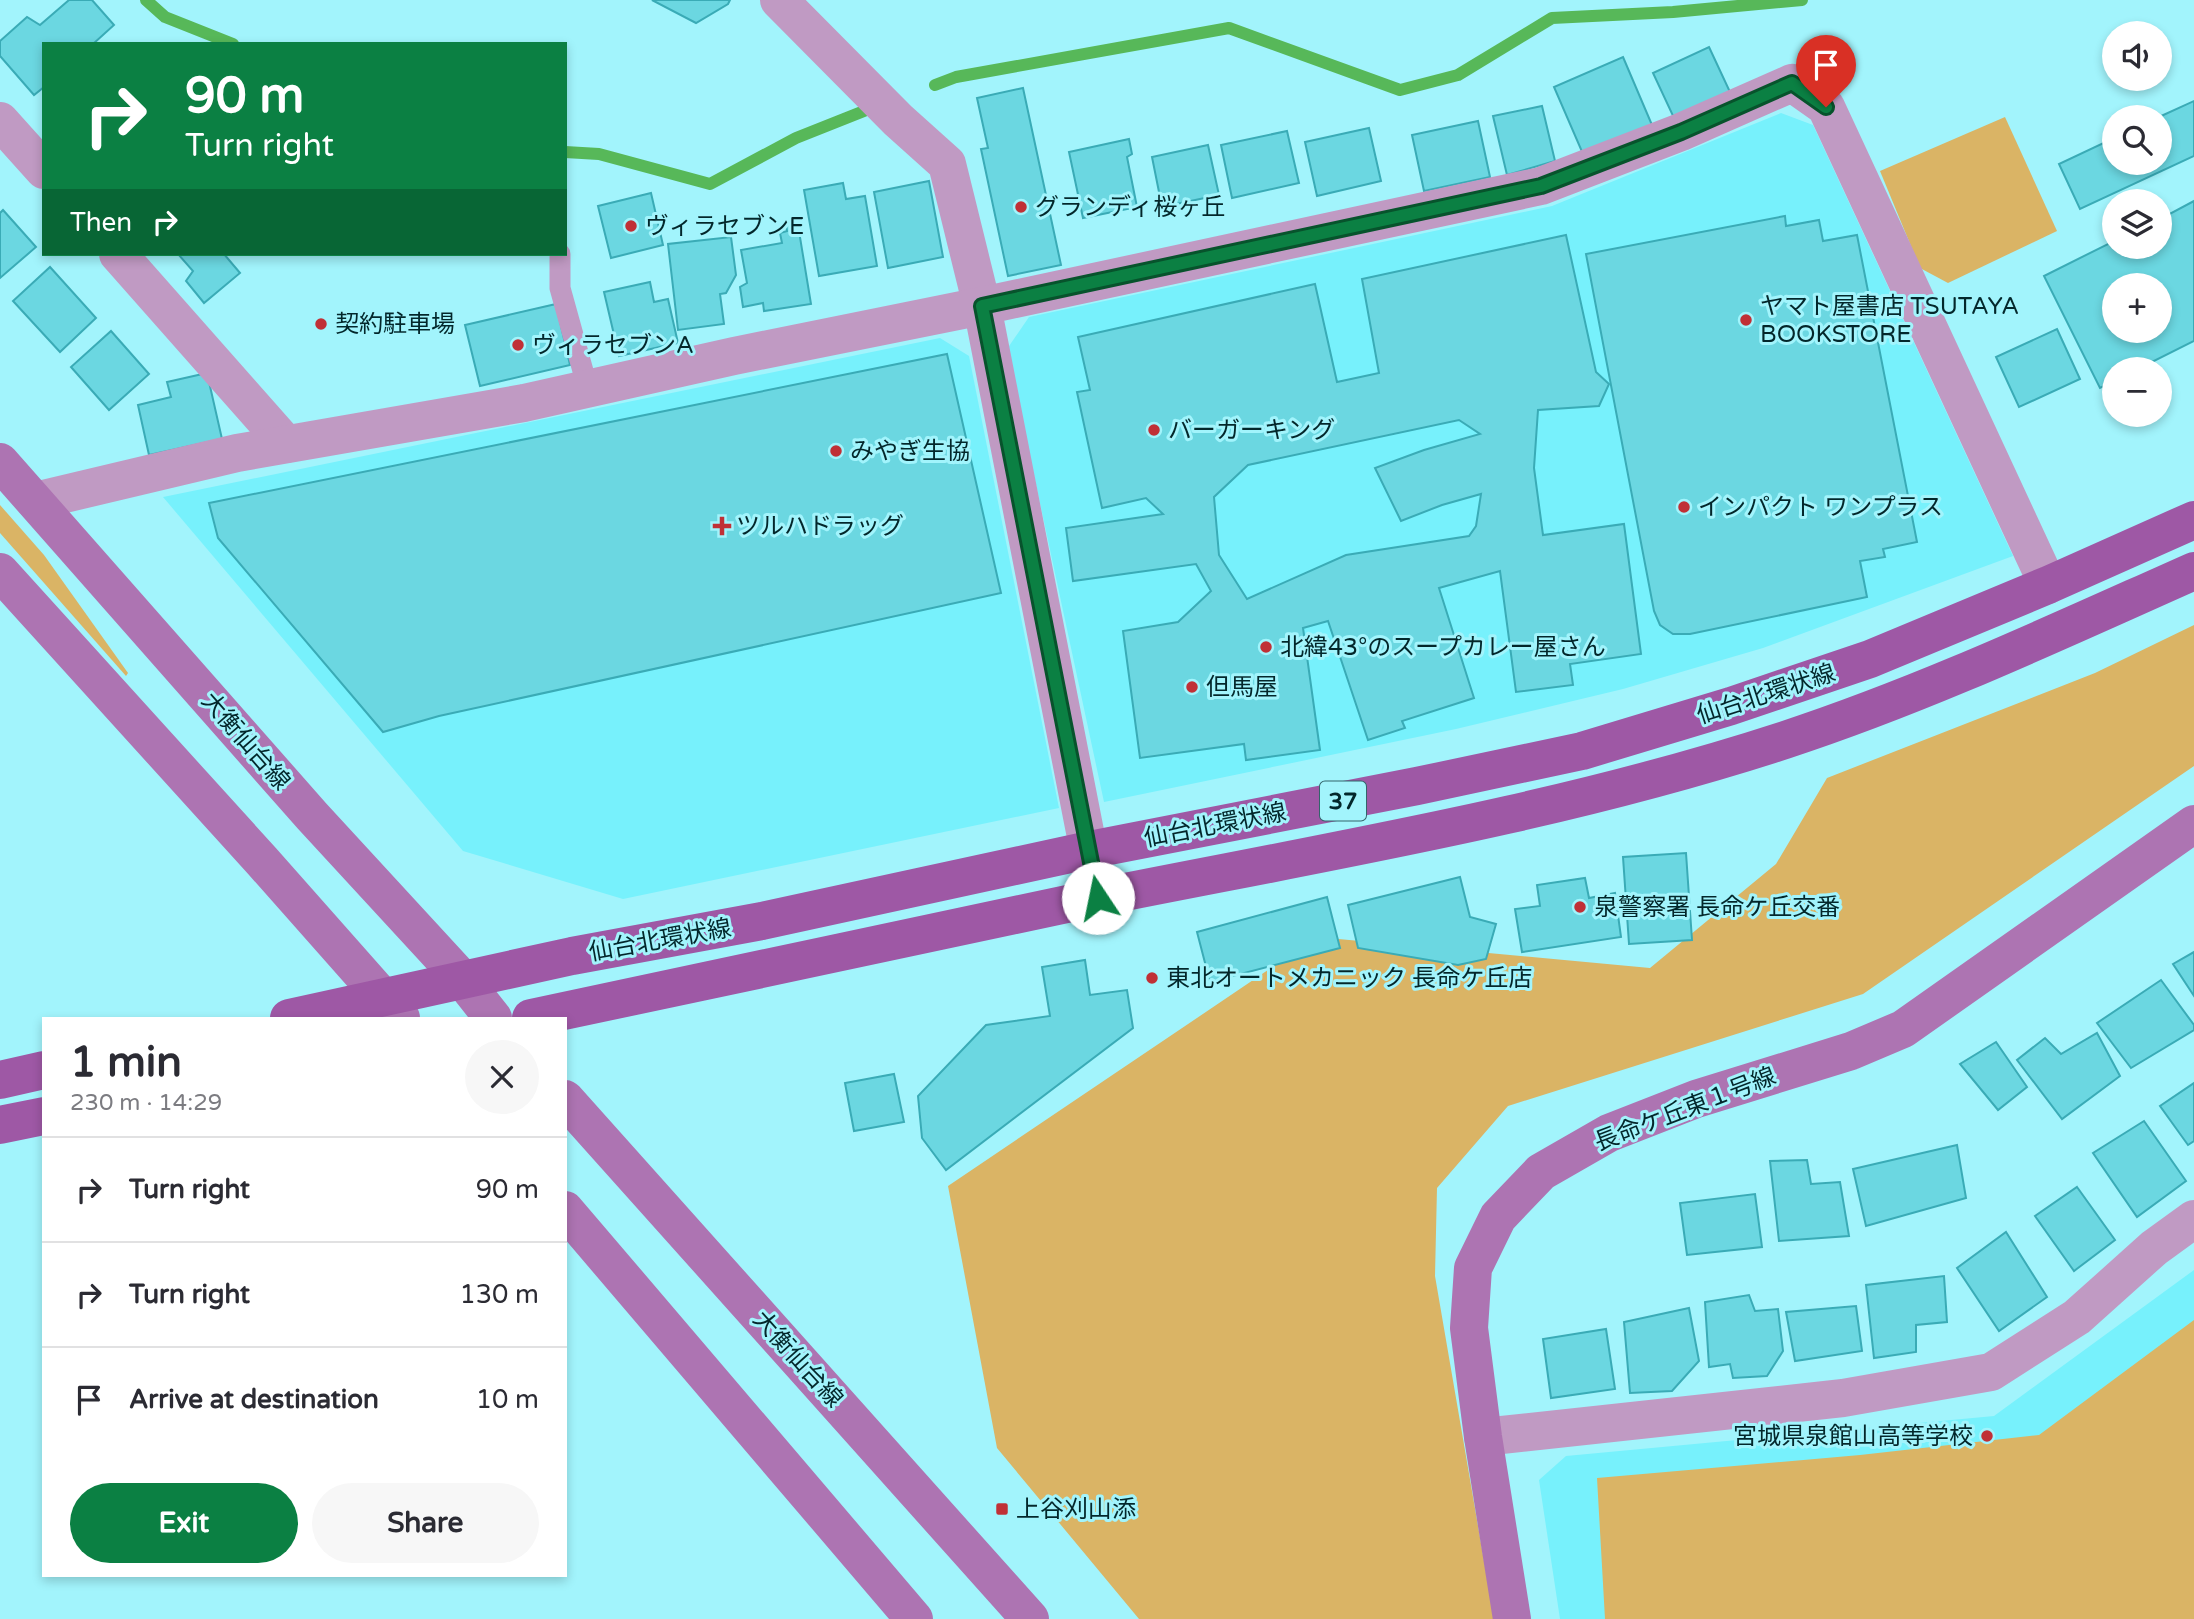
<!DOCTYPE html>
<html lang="en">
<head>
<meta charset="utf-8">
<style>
	:root { --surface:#fff; --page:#f7f7f7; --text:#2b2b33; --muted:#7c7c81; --line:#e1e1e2; --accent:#0b8043 }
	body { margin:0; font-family:"Varela Round","Noto Sans JP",sans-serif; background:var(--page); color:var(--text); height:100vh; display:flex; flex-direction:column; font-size:26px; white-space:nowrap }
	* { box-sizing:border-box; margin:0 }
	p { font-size:23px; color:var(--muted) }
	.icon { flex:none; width:38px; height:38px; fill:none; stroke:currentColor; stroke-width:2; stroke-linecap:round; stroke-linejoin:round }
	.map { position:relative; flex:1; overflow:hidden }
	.sheet { position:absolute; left:42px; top:1017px; width:525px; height:560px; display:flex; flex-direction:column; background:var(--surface); border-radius:0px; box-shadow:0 4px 10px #0003 }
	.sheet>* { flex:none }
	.top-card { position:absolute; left:42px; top:42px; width:525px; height:214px; border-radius:0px; box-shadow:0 4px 10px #0003; background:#0b8043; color:#fff; overflow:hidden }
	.buttons { position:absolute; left:2102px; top:21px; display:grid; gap:14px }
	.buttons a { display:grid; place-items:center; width:70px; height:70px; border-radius:50%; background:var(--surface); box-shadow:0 4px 10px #0003; font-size:35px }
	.pin { position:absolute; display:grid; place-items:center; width:60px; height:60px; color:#fff; margin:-72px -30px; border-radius:50% 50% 50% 0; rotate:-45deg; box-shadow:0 0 7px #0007 }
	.pin .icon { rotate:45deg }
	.me { position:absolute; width:77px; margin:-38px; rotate:349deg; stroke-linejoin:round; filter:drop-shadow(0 0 5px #0008) }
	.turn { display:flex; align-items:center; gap:24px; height:147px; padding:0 28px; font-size:32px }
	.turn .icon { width:91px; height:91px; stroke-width:2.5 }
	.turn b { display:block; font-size:49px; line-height:60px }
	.then { display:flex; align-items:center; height:66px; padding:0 28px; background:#0003; gap:14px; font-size:26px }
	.round { display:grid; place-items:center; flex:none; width:74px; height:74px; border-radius:37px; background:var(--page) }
	.head { display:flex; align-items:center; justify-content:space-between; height:119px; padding:0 28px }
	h1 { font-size:42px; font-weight:700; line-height:52px }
	.action { display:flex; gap:14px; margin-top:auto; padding:14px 28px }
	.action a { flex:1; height:80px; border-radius:42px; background:var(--accent); color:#fff; font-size:28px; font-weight:700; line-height:80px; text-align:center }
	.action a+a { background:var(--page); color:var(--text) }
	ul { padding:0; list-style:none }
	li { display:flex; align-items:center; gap:21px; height:105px; padding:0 28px; border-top:2px solid var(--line) }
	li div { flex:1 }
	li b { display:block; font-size:26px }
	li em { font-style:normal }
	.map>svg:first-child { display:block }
	.built { fill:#77f1fc }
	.green { fill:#dab465 }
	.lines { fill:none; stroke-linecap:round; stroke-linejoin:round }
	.stream { stroke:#57b859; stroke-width:12 }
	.building { fill:#6bd7e1; stroke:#3aabb6; stroke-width:2; fill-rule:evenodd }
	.lane { stroke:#c09ac3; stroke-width:21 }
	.street { stroke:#c09ac3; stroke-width:38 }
	.secondary { stroke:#ad74b2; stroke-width:38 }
	.primary { stroke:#9e58a5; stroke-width:38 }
	.route-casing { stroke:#07532c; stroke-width:18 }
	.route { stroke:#0b8043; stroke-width:12 }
	.poi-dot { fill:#c03036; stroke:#a2f4fc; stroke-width:2.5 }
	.labels { text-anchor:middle; stroke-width:6; stroke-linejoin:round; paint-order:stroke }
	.shield { fill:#a2f4fc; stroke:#33646a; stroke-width:2 }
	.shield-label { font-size:23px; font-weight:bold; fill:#03272b }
	.poi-label { font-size:24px; fill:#03272b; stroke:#a2f4fc; text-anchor:start }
	.street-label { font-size:24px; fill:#03272b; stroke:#a2f4fc }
</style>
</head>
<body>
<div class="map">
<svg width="2194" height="1619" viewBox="0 0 2194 1619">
	<rect width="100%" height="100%" fill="#a2f4fc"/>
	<g class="built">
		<polygon points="1781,113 1813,125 2013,556 1763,648 1623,689 1456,729 1104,802 1007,349 1029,317 1552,206"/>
		<polygon points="940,338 969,356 1059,808 623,899 463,851 163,497"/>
		<polygon points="2194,1270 2194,1619 1560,1619 1539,1480 1566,1456 1994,1416"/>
	</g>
	<g class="green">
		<polygon points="2005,117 2057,231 1948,283 1920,268 1880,171"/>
		<polygon points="0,505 44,555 128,673 126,676 0,533"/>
		<polygon points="2194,625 2194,766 1863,994 1508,1106 1437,1188 1435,1276 1494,1619 1139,1619 997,1448 948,1186 1317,937 1650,968 1776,864 1827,778 2095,673"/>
		<polygon points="2194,1320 2194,1619 1605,1619 1597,1478 1860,1455 2039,1435"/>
	</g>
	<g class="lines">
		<g class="stream">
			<polyline points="146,0 165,17 233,44"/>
			<polyline points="935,85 956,77 1229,28 1400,90 1458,75 1552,18 1673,12 1802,0"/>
			<polyline points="565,152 599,154 710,184 796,138 864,111"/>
		</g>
	</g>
	<g class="building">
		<polygon points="69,0 92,0 114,25 93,44 44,44 44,87 34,95 0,56 0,41 27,17 40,25"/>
		<polygon points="652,0 730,0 728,4 696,23"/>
		<polygon points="1709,47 1730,92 1674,118 1653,73"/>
		<polygon points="1623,57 1652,125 1583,154 1554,87"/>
		<polygon points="1023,88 1061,265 1008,276 981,149 988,148 977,98"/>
		<polygon points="2194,101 2194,156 2080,209 2059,164 2114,138 2114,163 2160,163 2159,117"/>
		<polygon points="1542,106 1555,161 1507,175 1493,116"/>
		<polygon points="1478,121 1490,177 1424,191 1412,135"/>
		<polygon points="1369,128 1381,181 1317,196 1305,142"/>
		<polygon points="1287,131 1299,183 1232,198 1221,145"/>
		<polygon points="1129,139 1132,154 1127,157 1137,207 1083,218 1069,152"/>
		<polygon points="1208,145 1219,195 1162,207 1152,157"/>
		<polygon points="929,181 943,257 888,268 874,192"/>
		<polygon points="843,183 846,199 865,196 877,266 819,276 804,190"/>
		<polygon points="651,193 663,245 611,258 598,206"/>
		<path d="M 2194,201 L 2194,341 L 2138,369 L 2114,369 L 2114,381 L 2100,388 L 2044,276 L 2114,241 L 2114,247 L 2160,247 L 2160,219 ZM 2114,285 L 2160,285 L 2160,331 L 2114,331 Z"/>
		<polygon points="3,210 36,247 0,278 0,213"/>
		<polygon points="1785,216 1786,226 1819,220 1823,241 1857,235 1917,542 1883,549 1885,557 1860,561 1867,597 1690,634 1673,634 1660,625 1654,611 1586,254"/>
		<polygon points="797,219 811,304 764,311 763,303 743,307 740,287 747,283 741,250 782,243 780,233 787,231 785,221"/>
		<path d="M 1566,235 L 1596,372 L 1609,384 L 1599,406 L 1538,410 L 1534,468 L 1543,535 L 1624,524 L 1641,654 L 1570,664 L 1573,685 L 1516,692 L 1500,571 L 1439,588 L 1474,698 L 1402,721 L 1405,728 L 1368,740 L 1328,621 L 1303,628 L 1320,750 L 1246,760 L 1244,744 L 1140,758 L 1123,631 L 1178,622 L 1211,591 L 1196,564 L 1073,581 L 1066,528 L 1163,514 L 1146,498 L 1102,508 L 1077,392 L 1090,390 L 1078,337 L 1315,284 L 1337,382 L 1379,373 L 1362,279 ZM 1459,420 L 1480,434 L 1424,450 L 1375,468 L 1401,521 L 1442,505 L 1481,494 L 1476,526 L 1469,536 L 1346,555 L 1247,599 L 1219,555 L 1214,497 L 1248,465 Z"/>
		<polygon points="731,237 736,275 726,293 720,294 724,324 678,330 668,244"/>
		<polygon points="178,254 224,254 240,273 204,303 186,281 193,271"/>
		<polygon points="50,267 96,318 60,352 13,301"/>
		<polygon points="650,282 654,302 668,299 678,343 619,356 604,292"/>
		<polygon points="556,304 570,365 480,386 465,325"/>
		<polygon points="2057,329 2080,379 2019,407 1996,357"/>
		<polygon points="111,331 149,374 109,410 71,367"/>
		<polygon points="947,354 1001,593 439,716 383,732 218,538 209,503"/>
		<polygon points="207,373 222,439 149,455 138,405 171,397 167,382"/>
		<polygon points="1686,853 1692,940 1629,944 1623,857"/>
		<polygon points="1460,877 1470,917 1496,924 1486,959 1458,965 1358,948 1348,905"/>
		<polygon points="1585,878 1589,898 1615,893 1621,937 1522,952 1515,909 1540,906 1537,885"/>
		<polygon points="1327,897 1340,948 1210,982 1197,932"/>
		<polygon points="2194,952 2194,996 2173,964"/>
		<polygon points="1085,960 1090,995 1127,990 1133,1028 946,1170 922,1138 918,1096 986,1025 1050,1016 1042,967"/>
		<polygon points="2161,980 2194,1025 2194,1030 2131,1068 2097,1023"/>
		<polygon points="2097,1033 2120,1076 2062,1119 2017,1060 2045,1038 2061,1054"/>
		<polygon points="1996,1042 2027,1087 1998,1110 1960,1064"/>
		<polygon points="894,1074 904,1122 854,1131 845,1083"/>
		<polygon points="2194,1083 2194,1141 2188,1145 2160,1106"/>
		<polygon points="2144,1121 2186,1181 2137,1217 2093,1153"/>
		<polygon points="1957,1145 1966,1198 1866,1226 1853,1169"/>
		<polygon points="1807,1160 1811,1184 1840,1182 1849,1236 1779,1241 1770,1161"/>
		<polygon points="2077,1187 2115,1240 2074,1271 2035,1216"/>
		<polygon points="1755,1194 1762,1247 1687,1255 1680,1203"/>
		<polygon points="2006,1232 2047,1297 1999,1331 1957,1268"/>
		<polygon points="1944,1276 1947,1322 1916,1325 1916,1352 1874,1358 1866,1285"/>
		<polygon points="1749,1295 1755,1311 1778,1309 1783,1351 1767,1376 1733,1378 1730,1364 1709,1367 1705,1302"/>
		<polygon points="1856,1306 1862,1351 1795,1361 1786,1312"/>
		<polygon points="1689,1308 1699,1361 1672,1391 1630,1393 1624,1322"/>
		<polygon points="1606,1329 1615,1389 1551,1398 1543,1339"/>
	</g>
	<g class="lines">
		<polyline class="lane" points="560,254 560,288 588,389"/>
		<g class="street">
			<polyline points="779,0 898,120 947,164 982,306 1098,898"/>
			<polyline points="0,121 44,170"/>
			<polyline points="118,254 286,444"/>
			<polyline points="35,501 237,453 524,403 734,356 982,306 1541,186 1681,132 1792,83 1826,107 2048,585"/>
			<polyline points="1483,1437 1843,1398 1991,1372 2077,1317 2154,1248 2194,1219"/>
		</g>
		<g class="secondary">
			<polyline points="0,462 312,816 463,980 493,1018"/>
			<polyline points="0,572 262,861 401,1018"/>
			<polyline points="565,1099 1030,1619"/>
			<polyline points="565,1210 914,1619"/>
			<polyline points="1512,1619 1483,1437 1469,1328 1473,1268 1498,1217 1541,1172 1609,1133 1696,1099 1851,1051 1903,1029 2194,824"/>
		</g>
		<g class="primary">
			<polyline points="289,1018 572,956 762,921 1089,850 1417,786 1582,751 1731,706 1870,659 2048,585 2194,520"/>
			<path d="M 531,1018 C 721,979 910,936 1100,897 C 1330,851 1561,813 1785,740 C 1925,694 2059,631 2194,571"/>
			<polyline points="0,1080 44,1070"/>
			<polyline points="0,1125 44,1116"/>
		</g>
	</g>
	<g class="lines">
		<defs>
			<polyline id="route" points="1098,898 982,306 1541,186 1681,132 1792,83 1826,107"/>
		</defs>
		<use href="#route" class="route-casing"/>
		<use href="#route" class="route"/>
	</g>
	<g class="poi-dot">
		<circle cx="1021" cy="207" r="7"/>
		<circle cx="631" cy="226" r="7"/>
		<circle cx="1746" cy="320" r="7"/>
		<circle cx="321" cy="324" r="7"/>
		<circle cx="518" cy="345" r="7"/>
		<circle cx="1154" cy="430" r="7"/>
		<circle cx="836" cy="451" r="7"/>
		<circle cx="1684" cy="507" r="7"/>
		<path d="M718.5 515.5h7v7h7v7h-7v7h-7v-7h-7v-7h7z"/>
		<circle cx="1266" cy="647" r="7"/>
		<circle cx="1192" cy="687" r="7"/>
		<circle cx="1580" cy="907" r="7"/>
		<circle cx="1152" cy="978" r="7"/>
		<circle cx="1987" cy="1436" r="7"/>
		<rect x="995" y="1502" width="14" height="14" rx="3.5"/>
	</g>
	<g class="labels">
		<rect class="shield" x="1320" y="781.5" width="46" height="39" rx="5"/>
		<g class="shield-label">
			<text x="1343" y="809">37</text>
		</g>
		<g class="poi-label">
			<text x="1035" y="215">グランディ桜ヶ丘</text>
			<text x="645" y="234">ヴィラセブンE</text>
			<text x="1760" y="314">ヤマト屋書店 TSUTAYA<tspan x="1760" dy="28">BOOKSTORE</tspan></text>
			<text x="335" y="332">契約駐車場</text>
			<text x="532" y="353">ヴィラセブンA</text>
			<text x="1168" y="438">バーガーキング</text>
			<text x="850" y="459">みやぎ生協</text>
			<text x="1698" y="515">インパクト ワンプラス</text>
			<text x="736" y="534">ツルハドラッグ</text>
			<text x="1280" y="655">北緯43°のスープカレー屋さん</text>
			<text x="1206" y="695">但馬屋</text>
			<text x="1594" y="915">泉警察署 長命ケ丘交番</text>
			<text x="1166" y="986">東北オートメカニック 長命ケ丘店</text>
			<text x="1973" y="1444" text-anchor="end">宮城県泉館山高等学校</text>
			<text x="1016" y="1517">上谷刈山添</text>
		</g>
		<g class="street-label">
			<text transform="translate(1766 694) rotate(-18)" y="8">仙台北環状線</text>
			<text transform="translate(246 741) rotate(49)" y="8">大衡仙台線</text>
			<text transform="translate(1215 825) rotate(-11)" y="8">仙台北環状線</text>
			<text transform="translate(660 940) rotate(-10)" y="8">仙台北環状線</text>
			<text transform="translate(1685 1109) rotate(-21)" y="8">長命ケ丘東１号線</text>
			<text transform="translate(798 1359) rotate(48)" y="8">大衡仙台線</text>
		</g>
	</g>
</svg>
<div class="buttons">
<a><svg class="icon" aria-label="sound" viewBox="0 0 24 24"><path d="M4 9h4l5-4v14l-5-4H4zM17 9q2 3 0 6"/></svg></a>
<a><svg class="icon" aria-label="search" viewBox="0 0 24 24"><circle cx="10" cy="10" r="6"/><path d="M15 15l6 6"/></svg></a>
<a><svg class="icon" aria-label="layers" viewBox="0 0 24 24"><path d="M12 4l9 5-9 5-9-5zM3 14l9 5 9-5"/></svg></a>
<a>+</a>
<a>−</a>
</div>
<div class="pin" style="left:1826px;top:107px;background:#d93025"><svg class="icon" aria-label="arrive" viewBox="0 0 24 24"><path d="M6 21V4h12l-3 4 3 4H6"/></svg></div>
<svg class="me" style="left:1098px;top:898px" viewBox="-20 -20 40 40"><circle r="19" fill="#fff"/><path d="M0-13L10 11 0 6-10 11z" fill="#0b8043"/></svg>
<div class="top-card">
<div class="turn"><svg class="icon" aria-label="right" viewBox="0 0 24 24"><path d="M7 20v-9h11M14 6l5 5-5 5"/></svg><div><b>90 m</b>Turn right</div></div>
<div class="then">Then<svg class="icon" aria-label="right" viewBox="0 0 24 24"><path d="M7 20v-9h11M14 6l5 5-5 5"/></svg></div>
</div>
<section class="sheet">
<div class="head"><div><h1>1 min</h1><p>230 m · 14:29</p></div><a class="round"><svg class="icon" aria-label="close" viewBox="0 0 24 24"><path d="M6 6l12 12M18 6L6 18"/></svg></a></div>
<ul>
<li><svg class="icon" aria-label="right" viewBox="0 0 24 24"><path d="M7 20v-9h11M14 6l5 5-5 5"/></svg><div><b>Turn right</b></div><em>90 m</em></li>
<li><svg class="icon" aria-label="right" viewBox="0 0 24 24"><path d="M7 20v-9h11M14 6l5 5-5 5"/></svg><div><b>Turn right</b></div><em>130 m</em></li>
<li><svg class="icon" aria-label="arrive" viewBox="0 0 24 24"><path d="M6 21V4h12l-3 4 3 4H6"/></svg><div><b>Arrive at destination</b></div><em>10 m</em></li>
</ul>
<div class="action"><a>Exit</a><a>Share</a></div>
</section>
</div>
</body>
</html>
